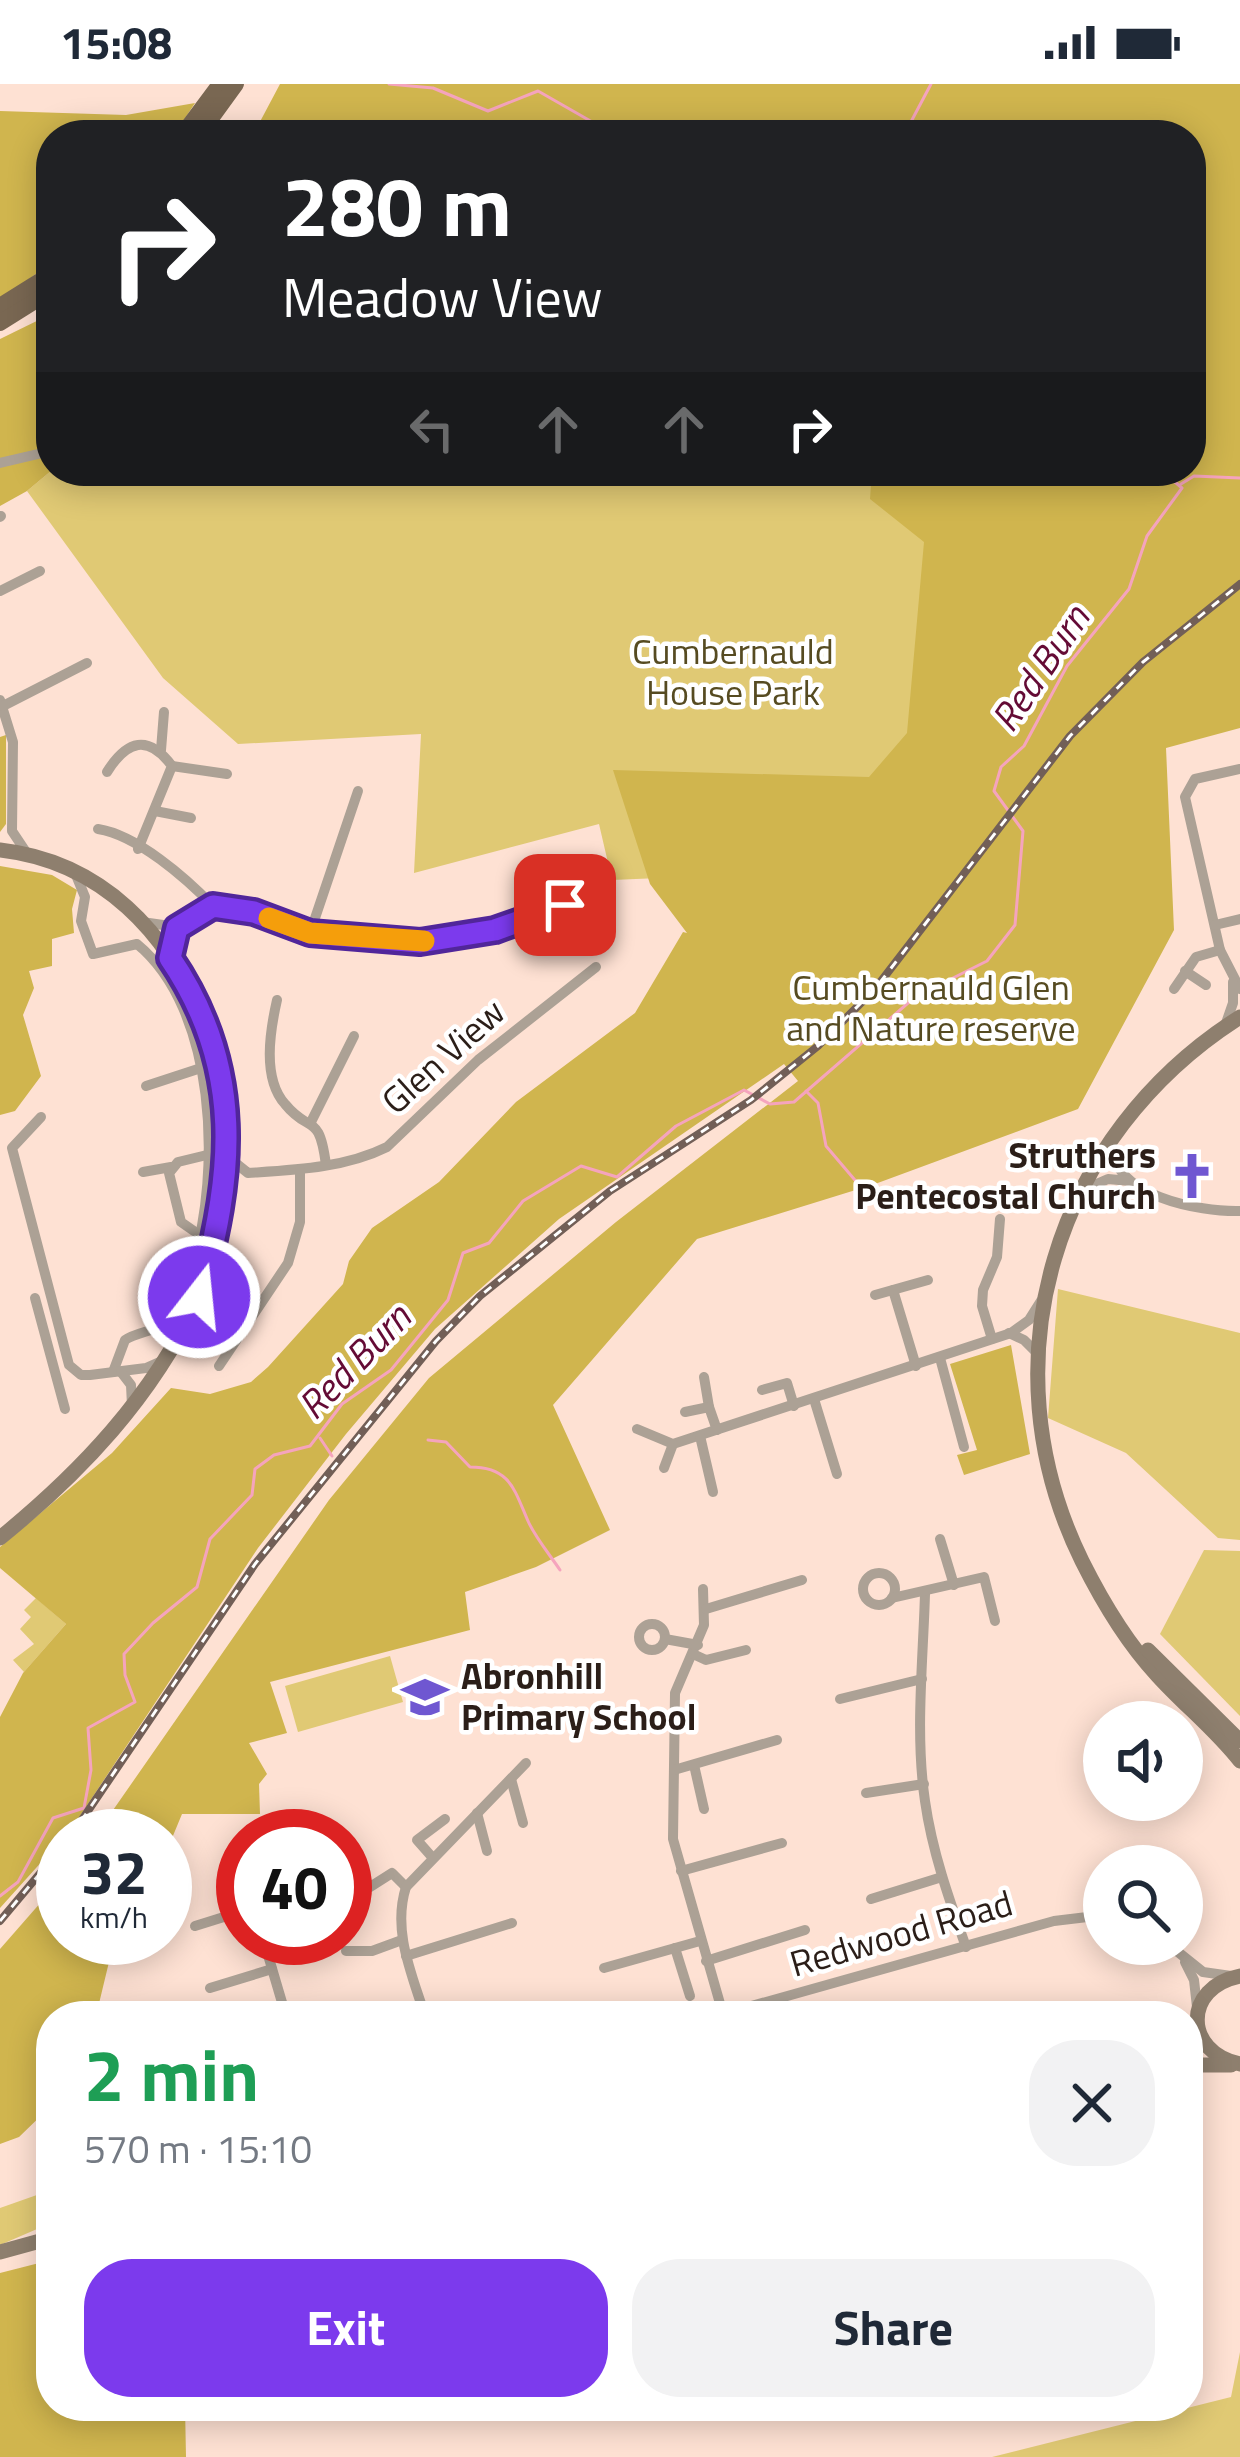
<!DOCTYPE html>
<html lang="en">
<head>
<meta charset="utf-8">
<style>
	:root { --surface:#fff; --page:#f2f2f3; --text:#1f2937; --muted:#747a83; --accent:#7c3aed }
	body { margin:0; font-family:"Titillium Web",sans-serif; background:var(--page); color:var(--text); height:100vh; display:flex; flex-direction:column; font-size:45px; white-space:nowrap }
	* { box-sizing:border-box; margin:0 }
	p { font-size:39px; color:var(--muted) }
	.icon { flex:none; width:66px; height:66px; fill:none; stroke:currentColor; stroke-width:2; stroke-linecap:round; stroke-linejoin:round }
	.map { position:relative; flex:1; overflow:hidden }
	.details { position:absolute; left:36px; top:1917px; width:1167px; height:420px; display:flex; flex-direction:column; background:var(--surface); border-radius:48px; box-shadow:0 6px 30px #0003 }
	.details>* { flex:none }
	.banner { position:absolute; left:36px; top:36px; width:1170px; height:366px; border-radius:48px; box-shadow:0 6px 30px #0003; background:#202124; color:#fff; overflow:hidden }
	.tools { position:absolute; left:1083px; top:1617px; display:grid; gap:24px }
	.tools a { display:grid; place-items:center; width:120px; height:120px; border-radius:50%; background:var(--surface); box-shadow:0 6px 30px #0003; font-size:60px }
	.speed { position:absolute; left:36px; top:1725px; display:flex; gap:24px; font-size:60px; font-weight:700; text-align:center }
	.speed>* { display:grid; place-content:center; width:156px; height:156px; border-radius:50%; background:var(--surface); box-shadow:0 6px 30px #0003; line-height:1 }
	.speed small { font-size:30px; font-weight:400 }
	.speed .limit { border:18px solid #d22; background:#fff; color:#111 }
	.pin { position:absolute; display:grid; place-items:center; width:102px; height:102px; color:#fff; margin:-51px; border-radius:24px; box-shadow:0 6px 18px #0006 }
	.me { position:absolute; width:132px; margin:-66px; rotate:16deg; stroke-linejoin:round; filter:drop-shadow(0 0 9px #0008) }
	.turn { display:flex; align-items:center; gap:42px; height:252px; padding:0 48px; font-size:54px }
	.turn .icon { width:156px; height:156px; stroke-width:2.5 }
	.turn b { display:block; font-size:84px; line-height:102px }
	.lanes { display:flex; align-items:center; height:114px; padding:0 48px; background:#0003; justify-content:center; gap:60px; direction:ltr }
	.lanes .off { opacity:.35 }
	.round { display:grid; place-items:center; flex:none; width:126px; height:126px; border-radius:48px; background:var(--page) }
	.headline { display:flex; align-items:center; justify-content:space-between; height:204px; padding:0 48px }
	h1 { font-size:72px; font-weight:700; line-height:90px; color:#1e9e55 }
	.button { display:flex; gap:24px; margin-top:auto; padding:24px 48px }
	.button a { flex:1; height:138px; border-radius:48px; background:var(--accent); color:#fff; font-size:48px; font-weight:700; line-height:138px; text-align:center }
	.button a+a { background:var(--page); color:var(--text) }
	.status { display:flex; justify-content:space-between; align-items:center; height:84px; padding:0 60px; background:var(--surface); direction:ltr }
	.status svg { height:33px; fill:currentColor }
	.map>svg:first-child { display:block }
	.green { fill:#e0c974 }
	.forest { fill:#d0b54e }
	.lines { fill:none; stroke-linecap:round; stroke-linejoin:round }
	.stream { stroke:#f5a4bd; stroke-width:3 }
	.street { stroke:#aca195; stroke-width:10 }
	.secondary { stroke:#8e7f6e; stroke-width:15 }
	.primary { stroke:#796752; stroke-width:16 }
	.rail-casing { stroke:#725f57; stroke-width:8 }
	.rail { stroke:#fff; stroke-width:3; stroke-dasharray:9; stroke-linecap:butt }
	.route-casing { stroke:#51269a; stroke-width:30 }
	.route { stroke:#7c3aed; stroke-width:21 }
	.slow { stroke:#f59e0b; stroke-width:21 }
	.labels { text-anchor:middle; stroke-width:9; stroke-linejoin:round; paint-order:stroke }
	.park-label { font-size:36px; fill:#564b21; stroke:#fff }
	.street-label { font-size:36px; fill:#2b1e18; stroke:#fff }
	.poi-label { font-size:36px; font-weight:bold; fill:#2b1e18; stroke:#fff; text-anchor:end }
	.water-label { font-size:39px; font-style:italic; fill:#640b35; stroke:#fff }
</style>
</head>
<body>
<div class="status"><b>15:08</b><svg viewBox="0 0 49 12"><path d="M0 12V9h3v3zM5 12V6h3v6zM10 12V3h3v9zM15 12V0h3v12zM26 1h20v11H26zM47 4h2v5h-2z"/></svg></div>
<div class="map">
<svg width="1240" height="2373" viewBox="0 0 1240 2373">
	<rect width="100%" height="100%" fill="#fee1d3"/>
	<g class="green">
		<polygon points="51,387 509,387 517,393 539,387 1037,387 971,739 731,791 612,796 599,740 414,789 421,650 238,660 163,594 27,407"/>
		<polygon points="1058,1205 1240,1249 1240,1456 1218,1454 1126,1369 1048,1334"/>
		<polygon points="1204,1466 1240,1467 1240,1632 1160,1550"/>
		<polygon points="36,1514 66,1540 24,1588 13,1576 34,1560 20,1545 31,1533 24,1526"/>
		<polygon points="390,1572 403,1618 298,1648 285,1602"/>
		<polygon points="51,2106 51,2139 0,2161 0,2124"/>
		<polygon points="1240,2268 1240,2373 992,2373 1231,2313"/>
	</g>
	<g class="forest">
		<polygon points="280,0 1240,0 1240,644 1166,664 1174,846 1078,1025 875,1100 697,1155 553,1321 610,1446 536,1483 465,1508 470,1546 270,1598 287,1649 249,1659 267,1690 259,1700 260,1730 182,1730 165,1771 165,1752 95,1752 329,1416 429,1294 616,1138 798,997 784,980 559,1135 435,1245 346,1350 258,1464 72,1744 0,1824 0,1633 23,1589 66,1540 0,1484 0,1463 112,1369 171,1304 210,1310 251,1298 268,1283 343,1200 349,1177 372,1144 439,1098 516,1018 635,929 683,848 687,849 650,800 613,686 869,693 907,649 924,458 870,415 872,387 1191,387 1191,51 253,51"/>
		<polygon points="195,19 174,51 51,51 51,179 0,216 0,27 126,31"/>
		<polygon points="51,230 51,387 27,407 0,422 0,255"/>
		<polygon points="6,651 6,740 0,748 0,653"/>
		<polygon points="0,782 52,791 77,806 72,825 74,849 52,855 52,882 29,887 34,904 23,931 41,992 15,1027 0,1031"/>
		<polygon points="1011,1261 1030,1370 964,1391 957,1371 977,1366 950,1280"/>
		<polygon points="63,1793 63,1854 105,1854 109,1878 96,1932 51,1932 51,2022 19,2053 0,2060 0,1865"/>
		<polygon points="51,2176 51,2322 185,2322 186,2373 0,2373 0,2189"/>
	</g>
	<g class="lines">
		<g class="stream">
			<polyline points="389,0 433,4 488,27 538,7 615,51"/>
			<polyline points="904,51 931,0"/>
			<polyline points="1181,400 1194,392 1240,394"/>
			<polyline points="806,1007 818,1019 826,1062 871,1115"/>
			<polyline points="320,1354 332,1372"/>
			<path d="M 428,1356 L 446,1358 L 470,1383 C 510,1383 514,1405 528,1437 C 535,1453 550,1471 560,1486"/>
			<polyline points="0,1812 18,1798 53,1734 84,1724 91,1686 88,1644 135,1618 125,1591 124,1570 153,1539 197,1503 210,1455 252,1411 255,1385 274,1371 310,1362 342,1320 391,1286 448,1216 463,1169 489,1159 523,1117 581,1082 617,1093 676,1042 744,1006 770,1020 794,1018 915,913 987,877 1015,841 1023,747 994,707 1001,683 1024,662 1067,582 1129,505 1147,452 1182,404 1162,387"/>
		</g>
		<g class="street">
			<polyline points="0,379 51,367"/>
			<polyline points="0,433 1,432"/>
			<polyline points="0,507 40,487"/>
			<polyline points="0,616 13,658 12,747 28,771"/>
			<polyline points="3,622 87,579"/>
			<polyline points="161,666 164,628"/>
			<polyline points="172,682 227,690"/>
			<polyline points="1240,685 1195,695 1185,713 1220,866 1240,905"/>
			<path d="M 107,688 C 127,656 148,650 172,682 L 138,765"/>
			<polyline points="155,727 191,734"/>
			<path d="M 98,745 C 137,751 186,794 213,822"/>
			<path d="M 76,791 L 85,813 L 81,837 L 93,870 L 137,860 C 217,926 221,1088 193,1179 C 187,1198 181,1223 167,1237 C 156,1248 138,1247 125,1256 L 113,1288"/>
			<polyline points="142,838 177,843 213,822 254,828 310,849 420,858 495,846 574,818"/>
			<polyline points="1215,841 1240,835"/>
			<polyline points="310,849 358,707"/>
			<polyline points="1185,887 1206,901"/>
			<polyline points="1174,905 1196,873 1220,866"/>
			<path d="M 277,916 C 270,947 262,994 285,1020 C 310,1051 319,1027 326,1081"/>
			<polyline points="1225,942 1233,919 1233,898"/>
			<polyline points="146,1002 201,984"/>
			<polyline points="41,1033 12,1064 69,1281 81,1291 90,1291 146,1284 164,1276"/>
			<polyline points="311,1038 354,952"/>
			<path d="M 1112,1059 C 1110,1112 1200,1128 1240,1127"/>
			<path d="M 228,1073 L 248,1089 C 294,1086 345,1084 387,1063 L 478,976 L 596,883"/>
			<polyline points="143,1088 171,1083"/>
			<polyline points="1085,1105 1108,1095 1130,1097"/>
			<polyline points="201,1152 181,1138 169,1089 178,1078 211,1070"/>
			<polyline points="893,1206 916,1282"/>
			<polyline points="875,1211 928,1196"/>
			<polyline points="35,1214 65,1325"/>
			<polyline points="1009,1249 1024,1256 1037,1269"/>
			<polyline points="992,1255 982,1222 983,1206 997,1173 1000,1135"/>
			<polyline points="940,1274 964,1363"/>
			<polyline points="219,1282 288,1179 300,1138 300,1085"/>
			<polyline points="121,1288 131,1301 132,1322"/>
			<polyline points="704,1293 709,1323"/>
			<polyline points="762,1306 787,1299 794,1322"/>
			<polyline points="814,1315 837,1390"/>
			<polyline points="685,1328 709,1323 717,1346"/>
			<polyline points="637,1345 673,1360 1011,1249 1029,1236 1041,1217"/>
			<polyline points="700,1352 713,1408"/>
			<polyline points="664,1384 673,1360"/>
			<polyline points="940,1455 954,1501"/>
			<circle cx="879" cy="1505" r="16"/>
			<polyline points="703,1505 704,1541 675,1609 673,1755 723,1930"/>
			<path d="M 925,1510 C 923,1578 915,1650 925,1717 C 932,1767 949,1815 966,1863"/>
			<polyline points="892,1514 984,1493 995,1537"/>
			<polyline points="706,1525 802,1496"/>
			<circle cx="652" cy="1553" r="13"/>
			<polyline points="665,1555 698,1561"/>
			<polyline points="693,1570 706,1576 746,1566"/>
			<polyline points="840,1615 922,1595"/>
			<polyline points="694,1681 704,1725"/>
			<polyline points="674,1686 777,1656"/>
			<polyline points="511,1695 523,1739"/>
			<polyline points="866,1709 924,1700"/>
			<polyline points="477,1729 487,1767"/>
			<polyline points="432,1773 417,1756 445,1735"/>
			<polyline points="681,1787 782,1759"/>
			<polyline points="356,1789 370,1803 392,1789 406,1803"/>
			<polyline points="871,1815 942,1793"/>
			<polyline points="195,1842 243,1827"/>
			<polyline points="263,1854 286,1932"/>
			<polyline points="1168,1860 1203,1888 1231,1892"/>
			<polyline points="675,1864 690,1912"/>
			<polyline points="346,1867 372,1867 402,1856"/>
			<polyline points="406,1872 512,1839"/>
			<polyline points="706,1877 805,1846"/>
			<polyline points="1185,1878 1194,1896 1197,1923"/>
			<polyline points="604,1884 700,1857"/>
			<polyline points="210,1904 272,1885"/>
			<path d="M 425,1932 C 412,1890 392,1847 406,1803 L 526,1679"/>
			<polyline points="520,1932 535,1929"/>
			<polyline points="716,1932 1054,1837 1104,1831"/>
		</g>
		<g class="secondary">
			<path d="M 0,766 C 203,789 273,1054 197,1217 C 152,1313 81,1388 0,1454"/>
			<path d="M 1240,933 C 1054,1051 984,1278 1082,1477 C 1102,1517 1127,1559 1157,1591 C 1184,1621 1215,1645 1240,1677"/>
			<polyline points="1148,1566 1240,1657"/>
			<path d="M 1240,1892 C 1183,1903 1183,1968 1240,1980"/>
			<polyline points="1188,1981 1231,1981"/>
			<polyline points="0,2168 51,2154"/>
		</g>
		<g class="primary">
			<polyline points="182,51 220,0"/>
			<polyline points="199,51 236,0"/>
			<polyline points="0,222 51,190"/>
			<polyline points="0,239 51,207"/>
		</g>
		<defs>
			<g id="rail">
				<polyline points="71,1752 255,1480 436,1257 480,1212 610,1107 751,1016 818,962 875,905 1070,652 1143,578 1240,500"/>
				<polyline points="0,1837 63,1762"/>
			</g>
		</defs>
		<use href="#rail" class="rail-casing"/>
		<use href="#rail" class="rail"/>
	</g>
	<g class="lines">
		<defs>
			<path id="route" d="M 199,1213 C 234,1093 245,984 170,874 L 177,844 L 213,822 L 254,828 L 310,849 L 420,858 L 495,846 L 565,821"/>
		</defs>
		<use href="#route" class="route-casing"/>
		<use href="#route" class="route"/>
		<polyline class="slow" points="269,834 310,849 424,857"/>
	</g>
	<defs>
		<symbol id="church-bare" viewBox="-9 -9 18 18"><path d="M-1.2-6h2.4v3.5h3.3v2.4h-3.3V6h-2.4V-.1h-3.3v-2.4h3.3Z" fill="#6f57d1" stroke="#fff" stroke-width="2.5" paint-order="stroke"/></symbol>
		<symbol id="school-bare" viewBox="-9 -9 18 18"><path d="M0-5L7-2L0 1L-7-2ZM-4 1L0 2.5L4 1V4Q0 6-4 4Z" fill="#6f57d1" stroke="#fff" stroke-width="2.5" paint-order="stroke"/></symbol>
	</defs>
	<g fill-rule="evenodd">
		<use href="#church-bare" x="1159" y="1059" width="66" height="66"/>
		<use href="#school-bare" x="392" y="1580" width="66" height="66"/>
	</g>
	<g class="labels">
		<g class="park-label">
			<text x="733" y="580">Cumbernauld<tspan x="733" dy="41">House Park</tspan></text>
			<text x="931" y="916">Cumbernauld Glen<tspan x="931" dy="41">and Nature reserve</tspan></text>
		</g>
		<g class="street-label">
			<text transform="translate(443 972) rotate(-42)" y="13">Glen View</text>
			<text transform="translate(901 1849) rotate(-16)" y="13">Redwood Road</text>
		</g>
		<g class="poi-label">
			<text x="1156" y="1084">Struthers<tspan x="1156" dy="41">Pentecostal Church</tspan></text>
			<text x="461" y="1605" text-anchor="start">Abronhill<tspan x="461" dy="41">Primary School</tspan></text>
		</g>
		<g class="water-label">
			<text transform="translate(1040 584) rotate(-56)" y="14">Red Burn</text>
			<text transform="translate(354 1277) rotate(-46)" y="14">Red Burn</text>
		</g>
	</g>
</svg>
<div class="tools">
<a><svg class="icon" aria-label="sound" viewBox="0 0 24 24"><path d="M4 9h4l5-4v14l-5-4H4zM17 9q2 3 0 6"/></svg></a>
<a><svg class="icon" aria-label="search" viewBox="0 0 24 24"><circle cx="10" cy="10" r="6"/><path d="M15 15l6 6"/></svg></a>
</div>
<div class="speed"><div>32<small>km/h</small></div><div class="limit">40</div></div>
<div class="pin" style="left:565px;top:821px;background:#d93025"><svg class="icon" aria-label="arrive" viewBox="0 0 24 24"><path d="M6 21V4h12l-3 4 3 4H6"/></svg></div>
<svg class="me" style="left:199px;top:1213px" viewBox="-20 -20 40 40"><circle r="17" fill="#7c3aed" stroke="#fff" stroke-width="3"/><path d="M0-11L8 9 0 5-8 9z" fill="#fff"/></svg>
<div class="banner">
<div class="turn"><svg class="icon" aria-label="right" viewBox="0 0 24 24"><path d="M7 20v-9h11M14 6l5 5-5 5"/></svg><div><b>280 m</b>Meadow View</div></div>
<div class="lanes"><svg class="icon off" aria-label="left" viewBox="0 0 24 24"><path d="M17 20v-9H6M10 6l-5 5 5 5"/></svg><svg class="icon off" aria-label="ahead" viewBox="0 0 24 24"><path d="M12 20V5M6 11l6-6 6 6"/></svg><svg class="icon off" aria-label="ahead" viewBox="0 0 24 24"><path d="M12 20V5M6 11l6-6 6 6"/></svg><svg class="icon" aria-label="right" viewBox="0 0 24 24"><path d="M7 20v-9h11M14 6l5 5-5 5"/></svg></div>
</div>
<section class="details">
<div class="headline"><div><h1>2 min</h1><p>570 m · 15:10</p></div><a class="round"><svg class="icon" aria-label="close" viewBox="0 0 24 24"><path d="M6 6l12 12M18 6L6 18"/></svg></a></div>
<div class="button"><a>Exit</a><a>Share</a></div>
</section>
</div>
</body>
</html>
